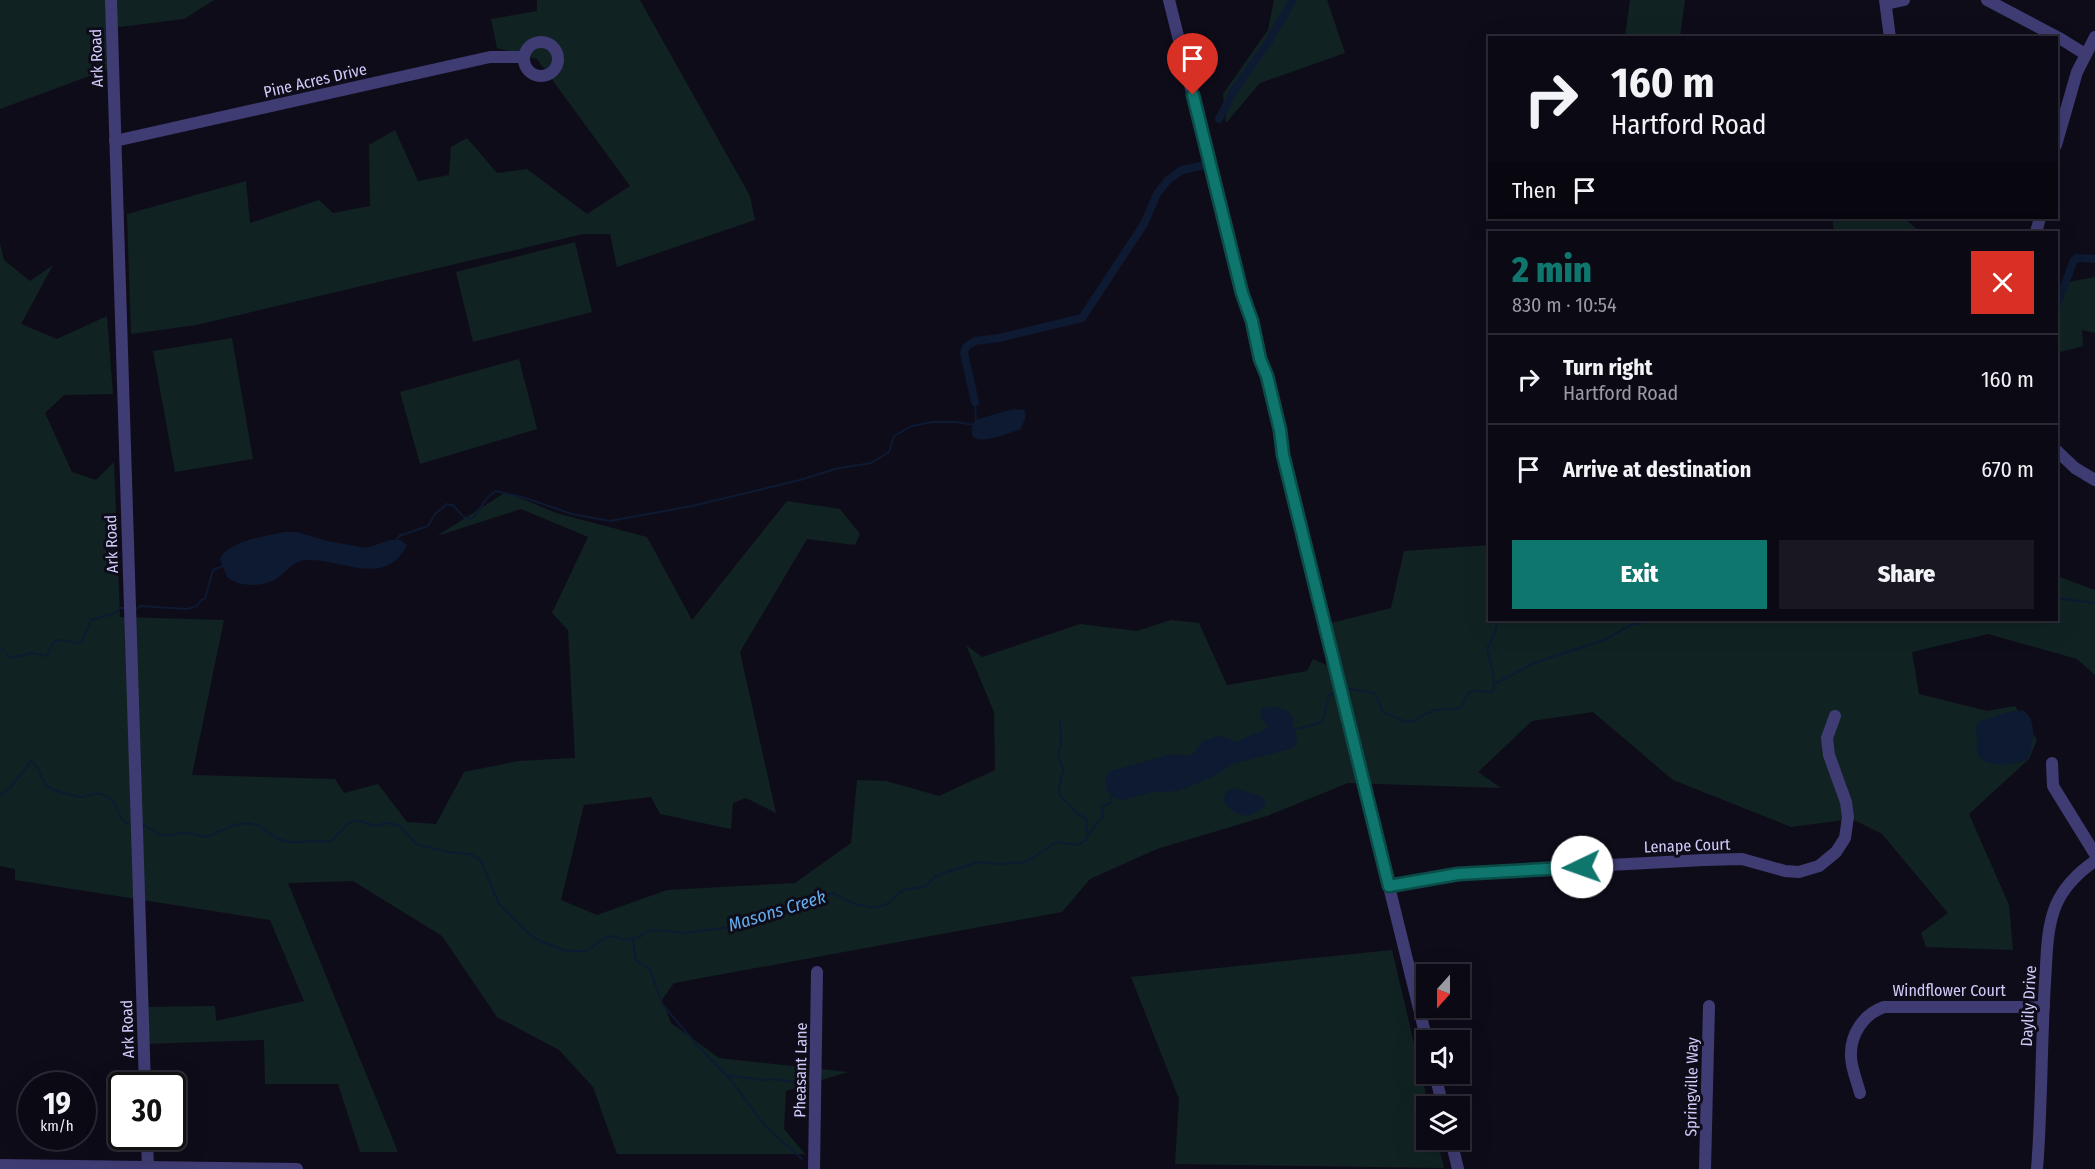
<!DOCTYPE html>
<html lang="en">
<head>
<meta charset="utf-8">
<style>
	:root { --surface:#0b0914; --page:#191722; --text:#f1f3f6; --muted:#9a9aa0; --line:#2b2a34; --accent:#0f766e }
	body { margin:0; font-family:"Fira Sans Condensed",sans-serif; background:var(--page); color:var(--text); height:100vh; display:flex; flex-direction:column; font-size:22px; white-space:nowrap }
	* { box-sizing:border-box; margin:0 }
	p { font-size:20px; color:var(--muted) }
	.icon { flex:none; width:33px; height:33px; fill:none; stroke:currentColor; stroke-width:2; stroke-linecap:round; stroke-linejoin:round }
	.map { position:relative; flex:1; overflow:hidden }
	.side { position:absolute; left:1488px; top:231px; width:570px; height:390px; display:flex; flex-direction:column; background:var(--surface); border-radius:0px; box-shadow:0 6px 24px #0002,0 0 0 2px var(--line) }
	.side>* { flex:none }
	.hud { position:absolute; left:1488px; top:36px; width:570px; height:183px; border-radius:0px; box-shadow:0 6px 24px #0002,0 0 0 2px var(--line); background:#0b0914; color:var(--text); overflow:hidden }
	.needle { width:39px; rotate:201deg }
	.buttons { position:absolute; left:1416px; top:964px; display:grid; gap:12px }
	.buttons a { display:grid; place-items:center; width:54px; height:54px; border-radius:0px; background:var(--surface); box-shadow:0 6px 24px #0002,0 0 0 2px var(--line); font-size:30px }
	.speed { position:absolute; left:18px; top:1072px; display:flex; gap:12px; font-size:30px; font-weight:700; text-align:center }
	.speed>* { display:grid; place-content:center; width:78px; height:78px; border-radius:50%; background:var(--surface); box-shadow:0 6px 24px #0002,0 0 0 2px var(--line); line-height:1 }
	.speed small { font-size:15px; font-weight:400 }
	.speed .limit { border:3px solid #111; border-radius:9px; background:#fff; color:#111 }
	.pin { position:absolute; display:grid; place-items:center; width:51px; height:51px; color:#fff; margin:-62px -26px; border-radius:50% 50% 50% 0; rotate:-45deg; box-shadow:0 0 6px #0007 }
	.pin .icon { rotate:45deg }
	.me { position:absolute; width:66px; margin:-33px; rotate:267deg; stroke-linejoin:round; filter:drop-shadow(0 0 4px #0008) }
	.turn { display:flex; align-items:center; gap:21px; height:126px; padding:0 24px; font-size:27px }
	.turn .icon { width:78px; height:78px; stroke-width:2.5 }
	.turn b { display:block; font-size:42px; line-height:51px }
	.then { display:flex; align-items:center; height:57px; padding:0 24px; background:#0003; gap:12px; font-size:22px }
	.round { display:grid; place-items:center; flex:none; width:63px; height:63px; border-radius:0px; background:var(--page) }
	.summary { display:flex; align-items:center; justify-content:space-between; height:102px; padding:0 24px }
	h1 { font-size:36px; font-weight:800; line-height:45px; color:var(--accent) }
	.cta { display:flex; gap:12px; margin-top:auto; padding:12px 24px }
	.cta a { flex:1; height:69px; border-radius:0px; background:var(--accent); color:#fff; font-size:24px; font-weight:800; line-height:69px; text-align:center }
	.cta a+a { background:var(--page); color:var(--text) }
	ul { padding:0; list-style:none }
	li { display:flex; align-items:center; gap:18px; height:90px; padding:0 24px; border-top:2px solid var(--line) }
	li div { flex:1 }
	li b { display:block; font-size:22px }
	li em { font-style:normal }
	.map>svg:first-child { display:block }
	.green { fill:#102322 }
	.water { fill:#0d1a32 }
	.lines { fill:none; stroke-linecap:round; stroke-linejoin:round }
	.stream { stroke:#0d1a32; stroke-width:2 }
	.canal { stroke:#0d1a32; stroke-width:8 }
	.minor { stroke:#3f3c74; stroke-width:12 }
	.route-casing { stroke:#0a4d48; stroke-width:15 }
	.route { stroke:#0f766e; stroke-width:10 }
	.labels { text-anchor:middle; stroke-width:6; stroke-linejoin:round; paint-order:stroke }
	.street-label { font-size:16px; fill:#d1cbf9; stroke:#0f0c1a }
	.water-label { font-size:18px; font-style:italic; fill:#64adee; stroke:#0f0c1a }
</style>
</head>
<body>
<div class="map">
<svg width="2095" height="1169" viewBox="0 0 2095 1169">
	<rect width="100%" height="100%" fill="#0f0c1a"/>
	<g class="green">
		<polygon points="0,0 214,0 184,19 111,28 111,68 0,109"/>
		<polygon points="537,0 640,0 750,196 755,220 617,267 610,234 583,234 196,325 131,334 127,214 246,181 250,223 319,200 333,213 370,206 369,145 395,130 418,181 449,175 451,147 467,138 497,173 527,169 587,214 630,186 537,59 497,48 491,19 537,11"/>
		<polygon points="1274,0 1327,0 1345,53 1260,83 1226,123 1223,94 1268,30"/>
		<polygon points="1630,0 1685,0 1680,37 1625,37"/>
		<polygon points="1832,218 1904,218 1920,232 1834,232"/>
		<polygon points="575,242 592,312 473,342 456,272"/>
		<polygon points="0,243 4,260 30,281 53,265 21,324 57,339 107,316 113,394 64,395 45,413 72,472 96,480 114,462 120,617 224,620 192,775 335,779 344,793 378,784 407,822 436,824 464,772 518,761 575,758 568,630 552,613 588,537 521,509 437,536 506,492 556,513 647,537 692,620 787,501 840,509 860,534 855,545 807,539 740,652 776,813 746,798 733,803 731,829 660,814 651,797 584,805 561,900 597,915 667,890 795,883 851,843 857,780 886,781 939,796 995,770 994,712 966,645 982,657 1080,624 1137,631 1171,620 1199,623 1227,685 1307,671 1313,659 1340,671 1327,624 1391,608 1404,551 1489,545 1490,620 2056,620 2057,576 2095,590 2095,675 2077,659 1988,634 1912,652 1919,694 1987,711 2015,706 2037,740 2029,759 1969,814 2009,905 2013,950 1926,947 1921,933 1948,913 1882,834 1852,819 1791,827 1673,780 1593,712 1532,721 1478,772 1501,788 1348,783 1267,816 1157,849 1090,879 1062,912 674,983 662,1000 671,1023 719,1058 848,1072 786,1091 784,1129 805,1154 617,1154 593,1087 559,1050 497,1017 442,936 353,881 288,883 398,1152 360,1152 338,1084 265,1084 264,1040 143,1044 142,1007 215,1006 216,1021 304,1001 270,920 15,880 15,869 0,866"/>
		<polygon points="2095,277 2095,333 2082,330 2083,346 2057,353 2057,284"/>
		<polygon points="232,338 253,459 175,472 153,351"/>
		<polygon points="519,359 537,429 420,464 400,392"/>
		<polygon points="1392,950 1429,1107 1426,1107 1426,1140 1437,1140 1444,1168 1175,1164 1179,1099 1131,977"/>
	</g>
	<g class="water">
		<path d="M 1013,409 L 1024,410 L 1026,416 L 1021,429 C 1009,433 958,455 975,420 Z"/>
		<path d="M 284,532 L 297,532 L 327,541 L 366,548 L 390,540 L 400,540 L 407,545 C 385,589 342,558 306,560 C 294,561 288,570 279,577 C 266,587 240,588 227,577 L 220,559 C 228,541 266,536 284,532 Z"/>
		<polygon points="1278,707 1287,711 1292,715 1297,741 1294,748 1233,764 1214,776 1178,791 1153,792 1123,800 1116,799 1107,791 1105,782 1107,775 1111,771 1171,754 1187,756 1193,754 1203,741 1215,737 1221,736 1236,742 1266,729 1267,725 1260,716 1262,708"/>
		<path d="M 2023,710 C 2038,719 2033,745 2028,759 C 2017,765 1985,769 1978,755 C 1976,750 1977,745 1977,740 C 1977,732 1974,729 1978,722 L 2008,712 Z"/>
		<path d="M 1234,788 L 1261,796 L 1265,800 L 1265,805 C 1251,821 1234,818 1223,800 L 1226,792 Z"/>
	</g>
	<g class="lines">
		<g class="stream">
			<polyline points="975,402 976,420"/>
			<path d="M 395,542 L 399,536 L 428,526 L 435,514 L 447,504 L 454,506 C 460,512 463,521 473,518 L 488,497 L 496,491 L 522,497 L 572,514 L 610,521 L 692,506 L 800,480 L 835,469 L 871,463 L 889,452 L 894,436 L 912,426 L 932,422 L 956,422 L 975,425"/>
			<polyline points="2056,598 2095,603"/>
			<polyline points="136,609 140,606 187,609 197,606 201,600 205,599 213,570 223,566"/>
			<path d="M 0,650 L 4,650 L 10,658 L 32,653 L 47,656 C 55,634 58,640 78,643 L 83,639 L 91,620 L 113,614 L 121,608 L 125,608"/>
			<polyline points="1494,684 1539,661 1604,640 1631,625 1645,622 1647,620"/>
			<polyline points="1345,690 1351,689 1375,693 1383,712 1406,722 1416,721 1421,716 1435,710 1461,708 1469,692 1478,691 1490,692 1494,690 1493,673 1487,649 1495,632 1498,620"/>
			<polyline points="1060,720 1061,745 1058,754 1063,769 1059,788 1060,796 1072,807 1076,813 1087,819 1086,829 1088,832"/>
			<polyline points="1293,730 1319,723 1323,719 1329,695 1336,692"/>
			<path d="M 0,795 L 10,788 L 31,761 C 41,768 40,782 50,788 C 52,790 79,797 82,797 C 92,795 98,790 109,798 C 119,804 116,818 128,824"/>
			<polyline points="144,825 159,834 170,836 184,832 206,837 234,825 248,823 260,826 276,838 288,842 331,841 348,824 356,820 376,826 385,823 394,824 400,826 416,844 448,852 470,854 480,859 499,904 526,931 538,940 563,950 572,951 586,951 607,937 612,936 625,940 640,937 646,932 654,930 684,933 740,926 778,915 832,893 855,904 875,908 887,904 903,890 927,886 933,878 943,873 979,862 1001,864 1026,862 1056,842 1078,845 1087,839 1088,832 1091,832 1097,822 1103,817 1102,807 1110,803 1112,795"/>
			<path d="M 633,939 C 636,961 631,960 650,969 L 662,1004 L 697,1045 L 731,1080 L 765,1126 L 802,1159"/>
			<polyline points="727,1075 761,1080 773,1079 807,1084"/>
		</g>
		<g class="canal">
			<polyline points="1219,119 1233,92 1267,44 1293,0"/>
			<polyline points="2056,307 2074,260 2077,258 2095,259"/>
			<polyline points="975,402 964,353 966,347 975,341 999,338 1082,318 1144,224 1157,194 1168,180 1182,170 1201,166 1207,161"/>
		</g>
		<g class="minor">
			<polyline points="111,0 145,1086"/>
			<polyline points="1169,0 1242,293 1252,321 1261,359 1267,376 1280,430 1283,455 1427,1041"/>
			<polyline points="1885,0 1890,38"/>
			<polyline points="1987,0 2061,39 2085,54"/>
			<polyline points="1886,4 1904,0"/>
			<circle cx="541" cy="59" r="17"/>
			<polyline points="115,141 490,57 524,57"/>
			<polyline points="2056,145 2077,72 2095,37"/>
			<polyline points="2036,232 2040,218"/>
			<polyline points="2056,450 2075,468 2095,480"/>
			<polyline points="2052,763 2053,786 2095,854"/>
			<polyline points="1389,886 1479,872 1704,860 1742,859 1785,871 1799,872 1819,866 1836,852 1845,838 1848,817 1846,802 1829,755 1827,738 1835,716"/>
			<polyline points="1435,1074 1443,1107"/>
			<path d="M 1860,1093 C 1857,1081 1851,1068 1851,1056 C 1850,1034 1864,1014 1884,1007 L 2044,1007"/>
			<polyline points="147,1137 148,1169"/>
			<polyline points="1451,1140 1458,1169"/>
			<polyline points="0,1165 297,1169"/>
			<polyline points="814,1169 817,972"/>
			<polyline points="1705,1169 1709,1006"/>
			<path d="M 2037,1169 C 2042,1107 2041,1044 2045,982 C 2047,957 2046,929 2056,905 C 2064,887 2079,872 2095,861"/>
		</g>
	</g>
	<g class="lines">
		<defs>
			<polyline id="route" points="1193,95 1242,293 1252,321 1260,359 1267,376 1280,430 1283,455 1389,886 1458,874 1582,867"/>
		</defs>
		<use href="#route" class="route-casing"/>
		<use href="#route" class="route"/>
	</g>
	<g class="labels">
		<g class="street-label">
			<text transform="translate(96 58) rotate(-92)" y="6">Ark Road</text>
			<text transform="translate(315 80) rotate(-13)" y="6">Pine Acres Drive</text>
			<text transform="translate(111 544) rotate(-92)" y="6">Ark Road</text>
			<text transform="translate(1687 845) rotate(-2)" y="6">Lenape Court</text>
			<text x="1949" y="996">Windflower Court</text>
			<text transform="translate(2028 1006) rotate(-87)" y="6">Daylily Drive</text>
			<text transform="translate(127 1029) rotate(-92)" y="6">Ark Road</text>
			<text transform="translate(800 1070) rotate(-89)" y="6">Pheasant Lane</text>
			<text transform="translate(1691 1087) rotate(-89)" y="6">Springville Way</text>
		</g>
		<g class="water-label">
			<text transform="translate(777 911) rotate(-17)" y="6">Masons Creek</text>
		</g>
	</g>
</svg>
<div class="buttons">
<a><svg class="needle" viewBox="-14 -14 28 28"><path d="M0-13l5 13h-10z" fill="#e53935"/><path d="M0 13l5-13h-10z" fill="#9a9aa0"/></svg></a>
<a><svg class="icon" aria-label="sound" viewBox="0 0 24 24"><path d="M4 9h4l5-4v14l-5-4H4zM17 9q2 3 0 6"/></svg></a>
<a><svg class="icon" aria-label="layers" viewBox="0 0 24 24"><path d="M12 4l9 5-9 5-9-5zM3 14l9 5 9-5"/></svg></a>
</div>
<div class="speed"><div>19<small>km/h</small></div><div class="limit">30</div></div>
<div class="pin" style="left:1193px;top:95px;background:#d93025"><svg class="icon" aria-label="arrive" viewBox="0 0 24 24"><path d="M6 21V4h12l-3 4 3 4H6"/></svg></div>
<svg class="me" style="left:1582px;top:867px" viewBox="-20 -20 40 40"><circle r="19" fill="#fff"/><path d="M0-13L10 11 0 6-10 11z" fill="#0f766e"/></svg>
<div class="hud">
<div class="turn"><svg class="icon" aria-label="right" viewBox="0 0 24 24"><path d="M7 20v-9h11M14 6l5 5-5 5"/></svg><div><b>160 m</b>Hartford Road</div></div>
<div class="then">Then<svg class="icon" aria-label="arrive" viewBox="0 0 24 24"><path d="M6 21V4h12l-3 4 3 4H6"/></svg></div>
</div>
<section class="side">
<div class="summary"><div><h1>2 min</h1><p>830 m · 10:54</p></div><a class="round" style="background:#d93025;color:#fff"><svg class="icon" aria-label="close" viewBox="0 0 24 24"><path d="M6 6l12 12M18 6L6 18"/></svg></a></div>
<ul>
<li><svg class="icon" aria-label="right" viewBox="0 0 24 24"><path d="M7 20v-9h11M14 6l5 5-5 5"/></svg><div><b>Turn right</b><p>Hartford Road</p></div><em>160 m</em></li>
<li><svg class="icon" aria-label="arrive" viewBox="0 0 24 24"><path d="M6 21V4h12l-3 4 3 4H6"/></svg><div><b>Arrive at destination</b></div><em>670 m</em></li>
</ul>
<div class="cta"><a>Exit</a><a>Share</a></div>
</section>
</div>
</body>
</html>
